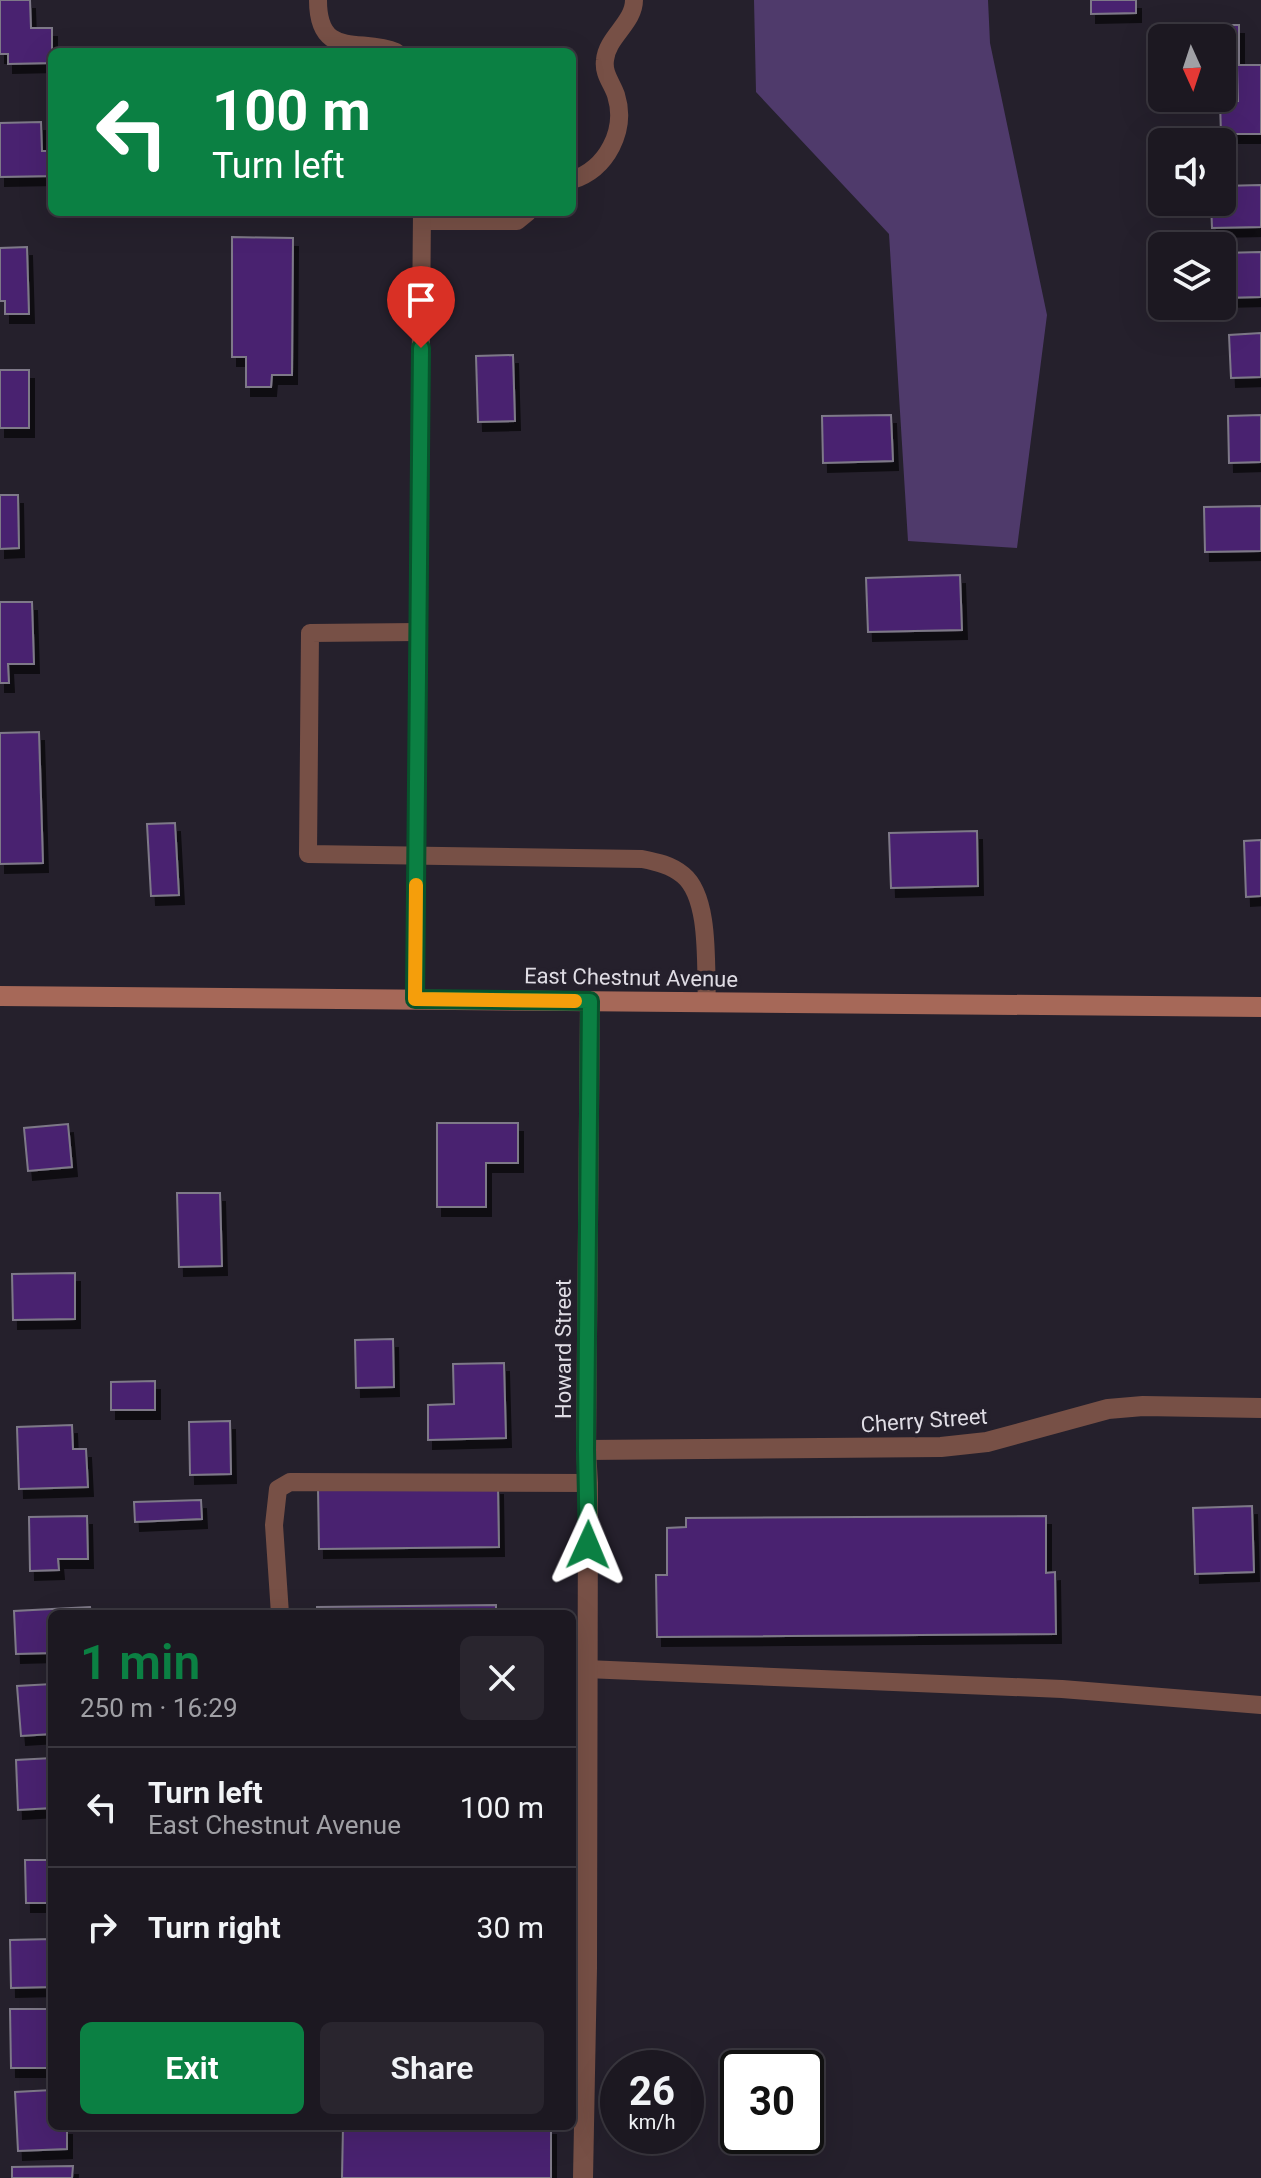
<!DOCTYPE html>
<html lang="en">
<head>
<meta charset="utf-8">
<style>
	:root { --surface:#1c1821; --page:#29252e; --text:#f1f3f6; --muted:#a0a0a5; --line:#3a373f; --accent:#0b8043 }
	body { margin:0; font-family:Roboto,sans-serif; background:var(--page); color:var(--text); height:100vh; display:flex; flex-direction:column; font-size:30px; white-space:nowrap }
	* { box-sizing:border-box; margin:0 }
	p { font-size:26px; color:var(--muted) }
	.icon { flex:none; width:44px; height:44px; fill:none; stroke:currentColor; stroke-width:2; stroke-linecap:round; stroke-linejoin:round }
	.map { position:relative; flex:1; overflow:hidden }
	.panel { position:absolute; left:48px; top:1610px; width:528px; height:520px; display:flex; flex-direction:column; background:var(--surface); border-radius:12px; box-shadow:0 8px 32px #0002,0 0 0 2px var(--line) }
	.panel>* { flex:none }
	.guide { position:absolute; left:48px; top:48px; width:528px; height:168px; border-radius:12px; box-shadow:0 8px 32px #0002,0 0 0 2px var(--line); background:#0b8043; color:#fff; overflow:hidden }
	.needle { width:52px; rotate:177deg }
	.buttons { position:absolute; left:1148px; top:24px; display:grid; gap:16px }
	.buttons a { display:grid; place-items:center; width:88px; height:88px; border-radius:12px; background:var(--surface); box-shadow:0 8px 32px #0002,0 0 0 2px var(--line); font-size:40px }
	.speed { position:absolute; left:600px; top:2050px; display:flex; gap:16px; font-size:40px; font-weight:700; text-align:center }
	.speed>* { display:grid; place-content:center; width:104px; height:104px; border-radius:50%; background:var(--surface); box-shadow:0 8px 32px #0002,0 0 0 2px var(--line); line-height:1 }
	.speed small { font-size:20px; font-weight:400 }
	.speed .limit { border:4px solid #111; border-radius:12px; background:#fff; color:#111 }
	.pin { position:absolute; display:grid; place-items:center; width:68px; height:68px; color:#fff; margin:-82px -34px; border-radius:50% 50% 50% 0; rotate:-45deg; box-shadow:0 0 8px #0007 }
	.pin .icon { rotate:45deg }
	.me { position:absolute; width:88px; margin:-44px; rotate:1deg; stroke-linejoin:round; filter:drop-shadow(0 0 6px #0008) }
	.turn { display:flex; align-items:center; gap:28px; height:168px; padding:0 32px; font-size:36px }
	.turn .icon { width:104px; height:104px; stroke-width:2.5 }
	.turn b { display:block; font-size:56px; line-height:68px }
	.round { display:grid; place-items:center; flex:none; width:84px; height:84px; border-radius:12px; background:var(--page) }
	.summary { display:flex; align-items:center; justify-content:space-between; height:136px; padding:0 32px }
	h1 { font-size:48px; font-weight:600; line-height:60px; color:var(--accent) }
	.primary-button { display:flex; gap:16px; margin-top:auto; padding:16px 32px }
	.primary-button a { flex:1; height:92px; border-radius:12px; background:var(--accent); color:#fff; font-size:32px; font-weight:600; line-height:92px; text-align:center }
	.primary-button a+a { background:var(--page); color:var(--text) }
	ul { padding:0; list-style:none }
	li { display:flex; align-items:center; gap:24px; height:120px; padding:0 32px; border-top:2px solid var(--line) }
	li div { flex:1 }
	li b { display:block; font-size:30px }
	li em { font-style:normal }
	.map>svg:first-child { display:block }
	.green { fill:#4f3a6b }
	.building { fill:#48246f; stroke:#7e7988; stroke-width:2; filter:url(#shadow) }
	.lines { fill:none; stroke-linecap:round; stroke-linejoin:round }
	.lane { stroke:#775046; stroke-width:18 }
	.street { stroke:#775046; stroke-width:20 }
	.secondary { stroke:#a66858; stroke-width:20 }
	.route-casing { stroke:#07532c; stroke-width:20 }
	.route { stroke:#0b8043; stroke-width:14 }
	.slow { stroke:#f59e0b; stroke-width:14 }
	.labels { text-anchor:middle; stroke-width:8; stroke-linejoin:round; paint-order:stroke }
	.street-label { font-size:22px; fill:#dfdce4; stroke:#25202c }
</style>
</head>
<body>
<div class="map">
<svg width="1261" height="2178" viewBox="0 0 1261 2178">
	<defs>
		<filter id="shadow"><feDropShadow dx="5" dy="9" stdDeviation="0" flood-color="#0009"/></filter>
	</defs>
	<rect width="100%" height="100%" fill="#25202c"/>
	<polygon class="green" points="754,0 988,0 990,43 1047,315 1017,548 908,541 889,234 756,92"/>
	<g class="building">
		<polygon points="0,0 30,0 31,28 52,28 52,63 8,64 8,54 0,54"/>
		<polygon points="1091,0 1136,0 1136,13 1091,14"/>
		<polygon points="1191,25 1239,25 1239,65 1222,65 1222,38 1191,38"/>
		<polygon points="1237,65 1261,65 1261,134 1221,134 1220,102 1238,101"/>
		<polygon points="41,122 42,151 52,151 52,176 0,177 0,123"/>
		<polygon points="1261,185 1261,227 1212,228 1211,202 1222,202 1222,186"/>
		<polygon points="232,237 293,238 292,375 272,375 271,387 246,387 246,357 232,357"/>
		<polygon points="27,247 29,314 5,314 5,301 0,301 0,248"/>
		<polygon points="1261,252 1261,297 1222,298 1222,253"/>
		<polygon points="1155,284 1162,284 1162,306 1197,306 1197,311 1155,311"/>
		<polygon points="1261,333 1261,377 1231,378 1229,335"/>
		<polygon points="513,355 515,421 478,422 476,356"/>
		<rect x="0" y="370" width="29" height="58"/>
		<polygon points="891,415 893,461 823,463 822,416"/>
		<polygon points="1261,415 1261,462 1229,463 1228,416"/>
		<polygon points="0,495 18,495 19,548 0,549"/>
		<polygon points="1261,506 1261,551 1205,552 1204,507"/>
		<polygon points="960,575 962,630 868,632 866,578"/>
		<polygon points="0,602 32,602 34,664 8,664 9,683 0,683"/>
		<polygon points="39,732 43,863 0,864 0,733"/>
		<polygon points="175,823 179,895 151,896 147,824"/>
		<polygon points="977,831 978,886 891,888 889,833"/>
		<polygon points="1261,840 1261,896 1246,897 1244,841"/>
		<polygon points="437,1123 518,1123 518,1163 486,1163 486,1207 437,1207"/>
		<polygon points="68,1124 72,1167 28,1171 24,1128"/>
		<polygon points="177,1193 220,1193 222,1266 179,1267"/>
		<polygon points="75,1273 75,1319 13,1320 12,1274"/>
		<polygon points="393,1339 394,1387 356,1388 355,1340"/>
		<polygon points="504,1363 506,1438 428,1440 428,1405 454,1404 453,1364"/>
		<polygon points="155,1381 155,1410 111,1410 111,1382"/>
		<polygon points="230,1421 231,1474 190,1475 189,1422"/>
		<polygon points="72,1425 73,1449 86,1449 88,1487 19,1489 17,1427"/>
		<polygon points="498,1486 499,1547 319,1549 318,1488"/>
		<polygon points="201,1500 202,1519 135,1522 134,1502"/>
		<polygon points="1252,1506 1254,1572 1195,1574 1193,1508"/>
		<polygon points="87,1516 88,1559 58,1559 59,1570 30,1571 29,1517"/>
		<polygon points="1046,1516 1046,1573 1055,1572 1056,1634 657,1637 656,1575 667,1575 667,1528 686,1527 686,1518"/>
		<polygon points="496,1605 496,1614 317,1614 317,1607"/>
		<polygon points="90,1607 91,1614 52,1614 52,1653 16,1654 14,1611"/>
		<polygon points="52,1684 52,1734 21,1736 17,1686"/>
		<polygon points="52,1758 52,1808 18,1810 16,1760"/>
		<polygon points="25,1860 52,1860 52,1903 26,1903"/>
		<polygon points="52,1939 52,1987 11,1988 10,1940"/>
		<polygon points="10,2009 52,2009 52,2068 11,2068"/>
		<polygon points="52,2090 52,2126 67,2126 67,2149 18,2151 15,2092"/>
		<polygon points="343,2126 551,2126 551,2178 342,2178"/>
		<polygon points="73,2166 72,2178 12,2178 12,2167"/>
	</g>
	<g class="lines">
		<g class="lane">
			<path d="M 318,0 C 318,61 362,37 396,52"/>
			<path d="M 572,180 C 607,169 627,130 616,95 C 612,83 603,74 605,60 C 607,37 634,23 634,0"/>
			<polyline points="422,221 517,221 528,212"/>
			<path d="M 418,632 L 310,633 L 308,854 L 642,859 C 657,862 671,865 683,875 C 711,898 705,968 707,1002"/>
			<polyline points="415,999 422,212"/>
			<polyline points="280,1614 274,1525 278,1489 290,1482 588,1483"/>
			<polyline points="586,1669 1062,1689 1261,1705"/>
		</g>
		<g class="street">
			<polyline points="586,1450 941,1447 987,1442 1108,1409 1143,1406 1261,1408"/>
			<polyline points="583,2178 587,1968 588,1483 586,1450 590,1001"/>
		</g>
		<polyline class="secondary" points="0,996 1261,1007"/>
	</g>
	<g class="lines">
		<defs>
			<polyline id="route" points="421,348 415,999 590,1001 586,1450 588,1545"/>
		</defs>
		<use href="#route" class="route-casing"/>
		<use href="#route" class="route"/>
		<polyline class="slow" points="416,885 415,999 575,1001"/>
	</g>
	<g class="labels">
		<g class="street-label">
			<text transform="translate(631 977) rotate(1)" y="8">East Chestnut Avenue</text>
			<text transform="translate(563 1349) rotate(-90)" y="8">Howard Street</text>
			<text transform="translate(924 1420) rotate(-4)" y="8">Cherry Street</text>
		</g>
	</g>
</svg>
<div class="buttons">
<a><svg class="needle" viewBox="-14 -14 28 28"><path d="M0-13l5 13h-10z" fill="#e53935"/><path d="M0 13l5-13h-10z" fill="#a0a0a5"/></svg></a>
<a><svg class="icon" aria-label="sound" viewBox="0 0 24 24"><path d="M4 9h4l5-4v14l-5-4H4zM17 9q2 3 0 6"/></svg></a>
<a><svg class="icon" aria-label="layers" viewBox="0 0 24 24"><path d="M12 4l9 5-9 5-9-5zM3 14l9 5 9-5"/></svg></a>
</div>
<div class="speed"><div>26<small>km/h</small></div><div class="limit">30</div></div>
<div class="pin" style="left:421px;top:348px;background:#d93025"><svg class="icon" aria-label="arrive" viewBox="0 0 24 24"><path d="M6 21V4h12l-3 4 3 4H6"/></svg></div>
<svg class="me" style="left:588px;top:1545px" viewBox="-20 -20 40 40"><path d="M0-17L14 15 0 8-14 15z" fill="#0b8043" stroke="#fff" stroke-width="4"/></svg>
<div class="guide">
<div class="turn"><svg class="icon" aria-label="left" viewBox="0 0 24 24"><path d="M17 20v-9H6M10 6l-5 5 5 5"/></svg><div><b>100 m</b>Turn left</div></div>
</div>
<section class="panel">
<div class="summary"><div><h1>1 min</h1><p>250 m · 16:29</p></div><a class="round"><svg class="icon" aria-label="close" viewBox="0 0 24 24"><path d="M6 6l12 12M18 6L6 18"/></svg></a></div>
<ul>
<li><svg class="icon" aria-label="left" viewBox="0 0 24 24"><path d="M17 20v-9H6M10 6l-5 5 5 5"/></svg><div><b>Turn left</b><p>East Chestnut Avenue</p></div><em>100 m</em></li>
<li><svg class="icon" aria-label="right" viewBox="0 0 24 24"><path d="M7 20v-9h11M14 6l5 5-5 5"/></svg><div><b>Turn right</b></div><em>30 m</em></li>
</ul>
<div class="primary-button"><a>Exit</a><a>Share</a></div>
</section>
</div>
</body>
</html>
